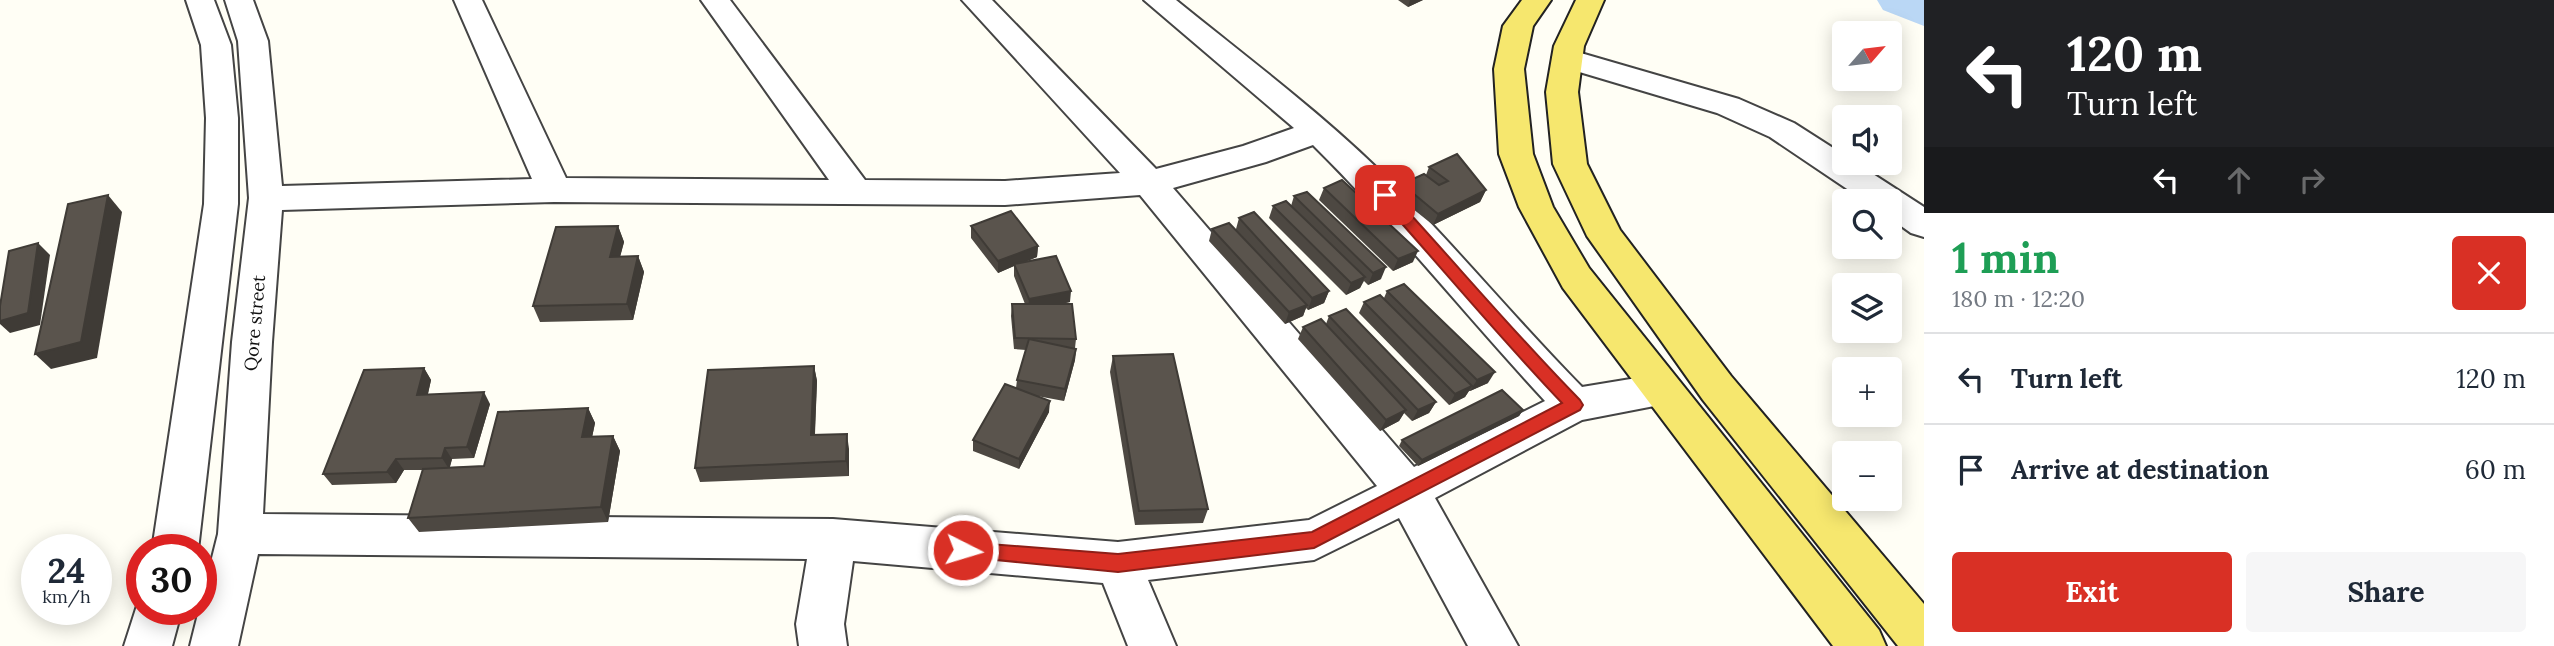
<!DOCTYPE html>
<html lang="en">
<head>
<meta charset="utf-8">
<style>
	:root { --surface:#fff; --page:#f6f6f7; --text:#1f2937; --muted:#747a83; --line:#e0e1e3; --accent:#d93025 }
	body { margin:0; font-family:Lora,serif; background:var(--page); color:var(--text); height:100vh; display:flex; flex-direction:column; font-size:26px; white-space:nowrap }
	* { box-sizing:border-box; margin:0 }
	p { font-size:23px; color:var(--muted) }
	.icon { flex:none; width:38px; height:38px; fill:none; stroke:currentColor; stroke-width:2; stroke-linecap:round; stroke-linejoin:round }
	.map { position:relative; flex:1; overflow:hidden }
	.side { display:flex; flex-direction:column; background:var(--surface); width:630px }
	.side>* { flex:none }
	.top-card { background:#202124; color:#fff; overflow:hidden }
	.needle { width:46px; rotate:62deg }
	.tools { position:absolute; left:1832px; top:21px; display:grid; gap:14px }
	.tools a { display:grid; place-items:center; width:70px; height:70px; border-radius:7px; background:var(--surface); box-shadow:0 4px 18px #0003; font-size:35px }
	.speed { position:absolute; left:21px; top:534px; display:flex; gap:14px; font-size:35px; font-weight:700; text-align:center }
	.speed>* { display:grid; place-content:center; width:91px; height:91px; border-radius:50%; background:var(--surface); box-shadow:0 4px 18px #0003; line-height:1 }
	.speed small { font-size:18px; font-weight:400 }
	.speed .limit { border:10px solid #d22; background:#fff; color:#111 }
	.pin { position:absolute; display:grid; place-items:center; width:60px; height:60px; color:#fff; margin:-30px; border-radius:14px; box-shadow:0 4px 10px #0006 }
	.me { position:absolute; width:77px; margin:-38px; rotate:95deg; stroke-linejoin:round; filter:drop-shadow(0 0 5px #0008) }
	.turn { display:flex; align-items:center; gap:24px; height:147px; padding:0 28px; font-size:32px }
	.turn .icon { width:91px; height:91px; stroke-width:2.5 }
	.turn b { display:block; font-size:49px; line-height:60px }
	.lanes { display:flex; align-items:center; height:66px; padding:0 28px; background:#0003; justify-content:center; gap:35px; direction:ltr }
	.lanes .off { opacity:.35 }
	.round { display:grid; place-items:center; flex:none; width:74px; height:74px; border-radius:7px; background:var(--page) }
	.overview { display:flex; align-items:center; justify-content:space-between; height:119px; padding:0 28px }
	h1 { font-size:42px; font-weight:700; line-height:52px; color:#1e9e55 }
	.action { display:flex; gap:14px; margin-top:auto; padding:14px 28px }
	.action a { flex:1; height:80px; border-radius:7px; background:var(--accent); color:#fff; font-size:28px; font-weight:700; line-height:80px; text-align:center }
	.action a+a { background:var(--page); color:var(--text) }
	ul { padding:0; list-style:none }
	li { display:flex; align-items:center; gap:21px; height:91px; padding:0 28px; border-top:2px solid var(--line) }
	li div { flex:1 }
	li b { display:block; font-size:26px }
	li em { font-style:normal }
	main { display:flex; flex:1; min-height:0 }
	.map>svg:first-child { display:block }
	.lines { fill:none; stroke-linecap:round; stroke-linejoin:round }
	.river { fill:#bad7f5; fill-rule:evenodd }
	.minor-casing { stroke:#444; stroke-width:4 }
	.major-casing { stroke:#222; stroke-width:4 }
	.minor { fill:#fff; fill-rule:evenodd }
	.major { fill:#f6e76e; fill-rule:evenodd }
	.wall { fill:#4d4842 }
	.shaded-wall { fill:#3f3b36 }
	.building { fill:#5a544d; stroke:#3f3b36; stroke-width:2 }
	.route { fill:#d93025; stroke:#8d1f18; stroke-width:2 }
	.labels { text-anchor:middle; stroke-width:7; stroke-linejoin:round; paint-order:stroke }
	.street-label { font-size:18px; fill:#111; stroke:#fff }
</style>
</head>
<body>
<main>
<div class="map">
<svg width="1924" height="646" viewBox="0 0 1924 646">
	<rect width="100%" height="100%" fill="#fffef5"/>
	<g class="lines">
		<polygon class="river" points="1877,0 1924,0 1924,26 1883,10"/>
		<defs>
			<g id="minor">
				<polygon points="186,0 214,0 231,45 238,118 238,204 198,550 152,550 204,204 206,118 201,45"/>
				<path d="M 225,0 L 253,0 L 268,41 L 282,186 L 532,179 L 454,0 L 482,0 L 566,178 L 829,180 L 701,0 L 730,0 L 865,180 L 1005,181 L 1120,173 L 962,0 L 992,0 L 1156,169 L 1243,146 L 1294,128 L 1144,0 L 1176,0 C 1251,61 1330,119 1398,189 C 1461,253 1519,323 1582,387 L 1661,374 L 1675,378 L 1681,390 L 1675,402 L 1582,420 L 1435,498 L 1518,646 L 1468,646 L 1399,518 L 1314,560 L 1148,580 L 1176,646 L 1128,646 L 1103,583 L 853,561 L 844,624 L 847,646 L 799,646 L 796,624 L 807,559 L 258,554 L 238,646 L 190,646 L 218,534 L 232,342 L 249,198 L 238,41 ZM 1313,145 C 1395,226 1466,316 1545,401 L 1414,467 L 1173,188 L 1266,162 ZM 1140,195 L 1377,486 L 1309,520 L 1118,542 L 833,519 L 263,514 L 272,342 L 282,210 L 554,202 L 1005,205 Z"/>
				<polygon points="1567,49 1739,99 1794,123 1844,155 1844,163 1856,163 1924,207 1924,237 1911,233 1890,218 1890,201 1865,201 1770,137 1717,113 1556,65 1552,58 1556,51"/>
				<polygon points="141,593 142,609 182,609 172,646 124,646"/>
			</g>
			<g id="major">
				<polygon points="1522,0 1551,0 1533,26 1524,69 1533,154 1553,207 1589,268 1879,630 1886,646 1833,646 1563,288 1519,207 1499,154 1494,69 1503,26"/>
				<polygon points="1576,0 1604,0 1584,46 1578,92 1587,164 1620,230 1731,376 1924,604 1924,646 1898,646 1703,400 1587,236 1553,164 1546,92 1554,46"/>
			</g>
		</defs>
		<use href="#minor" class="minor-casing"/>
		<use href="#major" class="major-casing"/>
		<use href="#minor" class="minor"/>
		<use href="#major" class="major"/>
	</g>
	<g class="wall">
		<polygon points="1398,0 1423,0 1408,7"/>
		<polygon points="1429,167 1486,190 1480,202 1433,225 1397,196 1402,184 1426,175"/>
		<polygon points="1324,188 1413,262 1393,271 1319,200"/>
		<polygon points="1294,196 1381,279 1368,285 1364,281 1360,288 1346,295 1269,218 1273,206 1291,206"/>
		<polygon points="1239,218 1329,291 1324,303 1308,310 1306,308 1303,316 1285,324 1209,241 1212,229 1236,229"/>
		<polygon points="618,226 624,242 620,256 638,256 644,272 633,320 540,322 533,306"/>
		<polygon points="971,226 1038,246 1037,257 1027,261 1070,302 1061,304 1076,339 1075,348 1076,349 1075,360 1064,401 1037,396 1049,412 1019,469 973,451 973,440 1016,388 1017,380 1026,350 1014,349 1011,316 1012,304 1025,304 1014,276 1014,266 998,273 971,238"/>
		<polygon points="1387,291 1488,383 1470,391 1469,391 1465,397 1449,405 1359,313 1364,302 1384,298"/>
		<polygon points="1329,316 1436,402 1429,413 1412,421 1404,413 1399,421 1380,431 1298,339 1303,327 1326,324"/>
		<polygon points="1113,356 1208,509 1203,523 1135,525 1110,372"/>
		<polygon points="814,366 817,381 815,434 849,449 849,476 700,482 695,468"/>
		<polygon points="424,368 431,380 428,394 490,404 474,458 452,459 450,467 484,466 588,408 595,423 592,437 613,436 620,451 608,522 419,532 408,518 423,470 404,470 396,483 332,485 323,474"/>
		<polygon points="1523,410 1519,416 1418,466 1399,446 1402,440"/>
	</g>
	<g class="shaded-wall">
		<polygon points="1410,0 1423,0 1408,7"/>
		<polygon points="1486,190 1480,202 1433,225 1438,214"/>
		<polygon points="108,195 122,212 97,358 51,369 35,354"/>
		<polygon points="618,226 624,242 616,273 610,257"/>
		<polygon points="38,243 50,255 40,325 10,333 0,324 0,321"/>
		<polygon points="1038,246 1037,257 1015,266 1014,264 1014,266 998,273 998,261"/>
		<polygon points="1418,251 1413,262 1393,271 1398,259"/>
		<polygon points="638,256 644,272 633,320 627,304"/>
		<polygon points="1386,267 1381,279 1368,285 1373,273"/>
		<polygon points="1365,277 1360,288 1346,295 1351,283"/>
		<polygon points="1071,291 1070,302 1028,311 1029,299"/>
		<polygon points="1329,291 1324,303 1308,310 1312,298"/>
		<polygon points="1307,305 1303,316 1285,324 1289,312"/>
		<polygon points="1076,349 1075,360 1064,401 1065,389"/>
		<polygon points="814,366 817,381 814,450 811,435"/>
		<polygon points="424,368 431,380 425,406 417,395"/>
		<polygon points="1495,372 1488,383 1470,391 1477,380"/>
		<polygon points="1472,386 1465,397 1449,405 1455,394"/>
		<polygon points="484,392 490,404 474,458 467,447"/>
		<polygon points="1050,401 1049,412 1019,469 1019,459"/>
		<polygon points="1436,402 1429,413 1412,421 1418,410"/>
		<polygon points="588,408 595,423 589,452 582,437"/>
		<polygon points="1406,410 1399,421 1380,431 1386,420"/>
		<polygon points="1523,410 1519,416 1418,466 1422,460"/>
		<polygon points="847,434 849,449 849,476 846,461"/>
		<polygon points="613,436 620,451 608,522 601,507"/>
		<polygon points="445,448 452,459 449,469 442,458"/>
		<polygon points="396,459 404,470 396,483 387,472"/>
	</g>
	<g class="building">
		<polygon points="1457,154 1486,190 1438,214 1402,184 1424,174 1439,185 1448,181 1429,167"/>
		<polygon points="1342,180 1418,251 1398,259 1324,188"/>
		<polygon points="1307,192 1386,267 1373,273 1294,196"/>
		<polygon points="108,195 81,342 35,354 68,204"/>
		<polygon points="1286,201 1365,277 1351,283 1273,206"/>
		<polygon points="1011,211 1038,246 998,261 971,226"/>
		<polygon points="1254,212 1329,291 1312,298 1239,218"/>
		<polygon points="1229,223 1307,305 1289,312 1212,229"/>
		<polygon points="618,226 610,257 638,256 627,304 533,306 556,227"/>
		<polygon points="38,243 28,313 0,321 0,306 9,251"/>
		<polygon points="1056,256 1071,291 1029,299 1014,264"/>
		<polygon points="1404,284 1495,372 1477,380 1387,291"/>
		<polygon points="1380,295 1472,386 1455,394 1364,302"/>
		<polygon points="1012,304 1072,304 1076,339 1015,338"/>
		<polygon points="1346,309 1436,402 1418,410 1329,316"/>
		<polygon points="1321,319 1406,410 1386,420 1303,327"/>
		<polygon points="1029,339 1076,349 1065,389 1017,380"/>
		<polygon points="1173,354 1208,509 1139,511 1113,356"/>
		<polygon points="814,366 811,435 847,434 846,461 695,468 708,370"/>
		<polygon points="424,368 417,395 484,392 467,447 445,448 442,458 396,459 387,472 323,474 364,370"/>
		<polygon points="1005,384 1050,401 1019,459 973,440"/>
		<polygon points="1502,390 1523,410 1422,460 1402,440"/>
		<polygon points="588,408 582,437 613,436 601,507 408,518 423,469 484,466 498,412"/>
	</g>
	<path class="route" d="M 1385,191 L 1390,192 C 1454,261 1514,333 1580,400 L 1583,405 L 1580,410 L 1314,548 L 1118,572 L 956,556 L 953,550 L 956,544 L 963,542 L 1118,554 L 1312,532 L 1562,403 C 1499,337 1441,267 1380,199 L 1377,195 Z"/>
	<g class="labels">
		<g class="street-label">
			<text transform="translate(255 323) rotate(-85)" y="6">Qore street</text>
		</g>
	</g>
</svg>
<div class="tools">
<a><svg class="needle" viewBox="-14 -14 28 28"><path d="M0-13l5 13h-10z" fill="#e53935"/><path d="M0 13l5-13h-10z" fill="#747a83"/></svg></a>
<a><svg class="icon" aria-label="sound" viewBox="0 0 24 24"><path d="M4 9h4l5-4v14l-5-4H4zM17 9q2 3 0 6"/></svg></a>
<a><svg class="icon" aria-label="search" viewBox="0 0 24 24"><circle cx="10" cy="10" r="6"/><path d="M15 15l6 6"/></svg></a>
<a><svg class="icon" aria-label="layers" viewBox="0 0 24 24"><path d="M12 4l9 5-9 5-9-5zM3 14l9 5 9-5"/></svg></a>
<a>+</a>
<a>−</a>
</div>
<div class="speed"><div>24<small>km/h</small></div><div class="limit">30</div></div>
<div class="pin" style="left:1385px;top:195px;background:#d93025"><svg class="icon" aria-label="arrive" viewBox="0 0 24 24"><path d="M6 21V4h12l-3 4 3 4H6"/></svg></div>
<svg class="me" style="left:963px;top:550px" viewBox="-20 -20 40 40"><circle r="17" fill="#d93025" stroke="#fff" stroke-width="3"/><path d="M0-11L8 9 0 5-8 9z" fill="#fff"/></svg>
</div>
<section class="side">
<div class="top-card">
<div class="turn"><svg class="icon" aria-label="left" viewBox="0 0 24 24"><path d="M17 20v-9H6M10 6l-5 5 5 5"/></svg><div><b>120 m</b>Turn left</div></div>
<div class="lanes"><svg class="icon" aria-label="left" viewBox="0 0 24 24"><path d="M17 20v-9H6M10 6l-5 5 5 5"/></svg><svg class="icon off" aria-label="ahead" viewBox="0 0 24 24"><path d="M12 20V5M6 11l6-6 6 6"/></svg><svg class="icon off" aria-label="right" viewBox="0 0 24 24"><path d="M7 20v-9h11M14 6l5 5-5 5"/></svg></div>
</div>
<div class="overview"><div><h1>1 min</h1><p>180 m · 12:20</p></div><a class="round" style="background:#d93025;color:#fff"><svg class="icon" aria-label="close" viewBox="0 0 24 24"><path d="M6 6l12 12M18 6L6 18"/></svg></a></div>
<ul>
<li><svg class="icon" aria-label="left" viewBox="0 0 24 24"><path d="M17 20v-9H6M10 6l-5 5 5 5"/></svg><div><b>Turn left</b></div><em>120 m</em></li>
<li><svg class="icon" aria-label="arrive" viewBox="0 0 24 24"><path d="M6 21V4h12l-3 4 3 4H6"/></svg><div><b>Arrive at destination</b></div><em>60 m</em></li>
</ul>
<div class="action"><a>Exit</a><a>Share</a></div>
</section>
</main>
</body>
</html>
